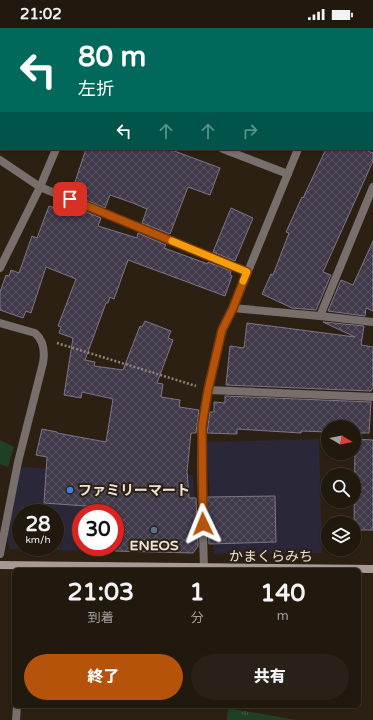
<!DOCTYPE html>
<html lang="ja">
<head>
<meta charset="utf-8">
<style>
	:root { --surface:#21180e; --page:#292117; --text:#f1f3f6; --muted:#a2a09e; --line:#3e372e; --accent:#b45309 }
	body { margin:0; font-family:"Varela Round","Noto Sans JP",sans-serif; background:var(--page); color:var(--text); height:100vh; display:flex; flex-direction:column; font-size:15px; white-space:nowrap }
	* { box-sizing:border-box; margin:0 }
	p { font-size:13px; color:var(--muted) }
	.icon { flex:none; width:22px; height:22px; fill:none; stroke:currentColor; stroke-width:2; stroke-linecap:round; stroke-linejoin:round }
	.map { position:relative; flex:1; overflow:hidden }
	.panel { position:absolute; left:12px; top:540px; width:349px; height:140px; display:flex; flex-direction:column; background:var(--surface); border-radius:6px; box-shadow:0 1px 3px #0004,0 0 0 1px var(--line) }
	.panel>* { flex:none }
	.top-card { position:absolute; left:0px; top:0px; width:373px; height:122px; box-shadow:0 1px 3px #0004,0 0 0 1px var(--line); background:#00695c; color:#fff; overflow:hidden }
	.needle { width:26px; rotate:100deg }
	.fabs { position:absolute; left:321px; top:392px; display:grid; gap:8px }
	.fabs a { display:grid; place-items:center; width:40px; height:40px; border-radius:50%; background:var(--surface); box-shadow:0 1px 3px #0004,0 0 0 1px var(--line); font-size:20px }
	.speed { position:absolute; left:12px; top:476px; display:flex; gap:8px; font-size:20px; font-weight:700; text-align:center }
	.speed>* { display:grid; place-content:center; width:52px; height:52px; border-radius:50%; background:var(--surface); box-shadow:0 1px 3px #0004,0 0 0 1px var(--line); line-height:1 }
	.speed small { font-size:10px; font-weight:400 }
	.speed .limit { border:6px solid #d22; background:#fff; color:#111 }
	.pin { position:absolute; display:grid; place-items:center; width:34px; height:34px; color:#fff; margin:-17px; border-radius:8px; box-shadow:0 2px 6px #0006 }
	.me { position:absolute; width:44px; margin:-22px; rotate:358deg; stroke-linejoin:round; filter:drop-shadow(0 0 3px #0008) }
	.turn { display:flex; align-items:center; gap:14px; height:84px; padding:0 12px; font-size:18px }
	.turn .icon { width:52px; height:52px; stroke-width:2.5 }
	.turn b { display:block; font-size:28px; line-height:34px }
	.lanes { display:flex; align-items:center; height:38px; padding:0 12px; background:#0003; justify-content:center; gap:20px; direction:ltr }
	.lanes .off { opacity:.35 }
	.eta { display:flex; justify-content:space-evenly; align-items:center; height:68px; text-align:center }
	.eta b { font-size:24px; font-weight:800; line-height:28px }
	.action { display:flex; gap:8px; margin-top:auto; padding:8px 12px }
	.action a { flex:1; height:46px; border-radius:24px; background:var(--accent); color:#fff; font-size:16px; font-weight:800; line-height:46px; text-align:center }
	.action a+a { background:var(--page); color:var(--text) }
	.status { display:flex; justify-content:space-between; align-items:center; height:28px; padding:0 20px; background:var(--surface); direction:ltr }
	.status svg { height:11px; fill:currentColor }
	.map>svg:first-child { display:block }
	.commercial { fill:#292738; fill-rule:evenodd }
	.grass { fill:url(#grass-tufts) }
	.garden { fill:#1f4024 }
	.building { fill:url(#building-cross-hatch); stroke:#7d7689 }
	.lines { fill:none; stroke-linecap:round; stroke-linejoin:round }
	.path { stroke:#8d8378; stroke-width:2.5; stroke-dasharray:2 2; stroke-linecap:butt }
	.street { stroke:#786e6b; stroke-width:8 }
	.secondary { stroke:#a99994; stroke-width:8 }
	.route-casing { stroke:#753606; stroke-width:10 }
	.route { stroke:#b45309; stroke-width:7 }
	.slow { stroke:#f59e0b; stroke-width:7 }
	.shop-dot { fill:#3f7fe0; stroke:#2c2012; stroke-width:1.5 }
	.service-dot { fill:#5c6f8a; stroke:#2c2012; stroke-width:1.5 }
	.labels { text-anchor:middle; stroke-width:4; stroke-linejoin:round; paint-order:stroke }
	.poi-label { font-size:14px; font-weight:bold; fill:#ebe3da; stroke:#2c2012; text-anchor:start }
	.street-label { font-size:14px; fill:#ebe3da; stroke:#2c2012 }
</style>
</head>
<body>
<div class="status"><b>21:02</b><svg viewBox="0 0 49 12"><path d="M0 12V9h3v3zM5 12V6h3v6zM10 12V3h3v9zM15 12V0h3v12zM26 1h20v11H26zM47 4h2v5h-2z"/></svg></div>
<div class="map">
<svg width="373" height="692" viewBox="0 0 373 692">
	<defs>
		<pattern id="grass-tufts" width="24" height="20" patternUnits="userSpaceOnUse"><rect width="24" height="20" fill="#1f4024"/><path d="M3 7l-1-3M5 7V3M7 7l1-3M15 17l-1-3M17 17v-4M19 17l1-3" fill="none" stroke="#405b43"/></pattern>
		<pattern id="building-cross-hatch" width="8" height="8" patternUnits="userSpaceOnUse"><rect width="8" height="8" fill="#40394a"/><path d="M0 0l8 8M0 8l8-8" fill="none" stroke="#5c5664"/></pattern>
	</defs>
	<rect width="100%" height="100%" fill="#2c2012"/>
	<g class="commercial">
		<polygon points="319,411 322,525 214,526 206,414"/>
		<path d="M 21,439 L 116,445 L 193,447 L 197,520 L 193,525 L 10,521 L 7,507 ZM 21,485 L 55,485 L 55,519 L 21,519 ZM 81,485 L 115,485 L 115,519 L 81,519 Z"/>
	</g>
	<polygon class="grass" points="228,680 296,692 227,692"/>
	<polygon class="garden" points="0,412 14,419 8,439 0,436"/>
	<g class="building">
		<polygon points="86,121 169,121 220,140 210,167 188,159 170,206 142,195 147,181 133,175 110,167 105,180 71,166"/>
		<polygon points="326,121 363,121 373,125 373,133 323,244 331,247 316,282 292,280 262,266 271,246 273,247 289,205 286,204 302,169 303,170"/>
		<polygon points="67,176 101,190 98,198 137,210 138,205 166,217 164,220 208,236 208,234 231,243 230,247 232,248 225,268 128,232 114,271 110,269 108,275 106,275 85,332 95,334 94,338 123,342 140,298 142,299 145,293 171,303 168,310 173,312 157,355 163,356 161,369 180,372 179,379 199,382 196,405 191,405 187,443 189,470 196,470 198,518 193,525 115,523 115,485 113,485 113,480 44,475 47,429 36,427 42,401 57,404 57,405 106,414 113,371 82,364 81,370 64,367 73,310 59,305 61,299 58,298 76,251 46,239 31,285 26,283 23,290 0,282 0,264 6,247 9,248 11,242 19,245 32,208 37,210 49,178 59,181 60,178 66,180"/>
		<polygon points="231,180 253,190 235,233 213,224"/>
		<polygon points="373,213 373,283 366,280 365,288 328,283 341,252 353,257"/>
		<polygon points="323,294 364,298 361,317 373,319 373,360 372,361 371,363 226,357 230,318 244,320 247,295 355,309"/>
		<polygon points="225,368 371,374 369,405 354,405 354,399 328,399 328,404 302,403 301,405 237,401 237,406 207,405 210,384 214,384 214,374 225,375"/>
		<polygon points="355,411 373,412 373,502 354,502"/>
		<polygon points="275,468 276,514 209,516 207,469"/>
	</g>
	<g class="lines">
		<polyline class="path" points="57,315 196,358"/>
		<g class="street">
			<polyline points="105,1 105,0"/>
			<polyline points="336,1 336,0"/>
			<polyline points="372,113 373,114"/>
			<polyline points="223,121 288,146"/>
			<polyline points="0,132 40,159 247,244"/>
			<polyline points="0,240 40,159 56,121"/>
			<polyline points="233,280 320,288 373,294"/>
			<polyline points="320,288 373,159"/>
			<path d="M 0,295 L 35,305 C 44,313 45,324 43,335 L 18,434 L 0,526"/>
			<polyline points="208,362 373,369"/>
			<polyline points="204,540 201,436 202,399 208,362 222,302 233,280 298,121"/>
			<polyline points="16,692 17,678"/>
		</g>
		<polyline class="secondary" points="0,537 373,541"/>
	</g>
	<g class="lines">
		<defs>
			<polyline id="route" points="70,171 247,244 233,280 222,302 208,362 202,398 203,496"/>
		</defs>
		<use href="#route" class="route-casing"/>
		<use href="#route" class="route"/>
		<polyline class="slow" points="172,213 247,244 243,253"/>
	</g>
	<circle class="shop-dot" cx="70" cy="462" r="4"/>
	<circle class="service-dot" cx="154" cy="502" r="4"/>
	<g class="labels">
		<g class="poi-label">
			<text x="78" y="467">ファミリーマート</text>
			<text x="154" y="522" text-anchor="middle">ENEOS</text>
		</g>
		<g class="street-label">
			<text x="271" y="533">かまくらみち</text>
		</g>
	</g>
</svg>
<div class="fabs">
<a><svg class="needle" viewBox="-14 -14 28 28"><path d="M0-13l5 13h-10z" fill="#e53935"/><path d="M0 13l5-13h-10z" fill="#a2a09e"/></svg></a>
<a><svg class="icon" aria-label="search" viewBox="0 0 24 24"><circle cx="10" cy="10" r="6"/><path d="M15 15l6 6"/></svg></a>
<a><svg class="icon" aria-label="layers" viewBox="0 0 24 24"><path d="M12 4l9 5-9 5-9-5zM3 14l9 5 9-5"/></svg></a>
</div>
<div class="speed"><div>28<small>km/h</small></div><div class="limit">30</div></div>
<div class="pin" style="left:70px;top:171px;background:#d93025"><svg class="icon" aria-label="arrive" viewBox="0 0 24 24"><path d="M6 21V4h12l-3 4 3 4H6"/></svg></div>
<svg class="me" style="left:203px;top:496px" viewBox="-20 -20 40 40"><path d="M0-17L14 15 0 8-14 15z" fill="#b45309" stroke="#fff" stroke-width="4"/></svg>
<div class="top-card">
<div class="turn"><svg class="icon" aria-label="left" viewBox="0 0 24 24"><path d="M17 20v-9H6M10 6l-5 5 5 5"/></svg><div><b>80 m</b>左折</div></div>
<div class="lanes"><svg class="icon" aria-label="left" viewBox="0 0 24 24"><path d="M17 20v-9H6M10 6l-5 5 5 5"/></svg><svg class="icon off" aria-label="ahead" viewBox="0 0 24 24"><path d="M12 20V5M6 11l6-6 6 6"/></svg><svg class="icon off" aria-label="ahead" viewBox="0 0 24 24"><path d="M12 20V5M6 11l6-6 6 6"/></svg><svg class="icon off" aria-label="right" viewBox="0 0 24 24"><path d="M7 20v-9h11M14 6l5 5-5 5"/></svg></div>
</div>
<section class="panel">
<div class="eta">
<div><b>21:03</b><p>到着</p></div>
<div><b>1</b><p>分</p></div>
<div><b>140</b><p>m</p></div>
</div>
<div class="action"><a>終了</a><a>共有</a></div>
</section>
</div>
</body>
</html>
